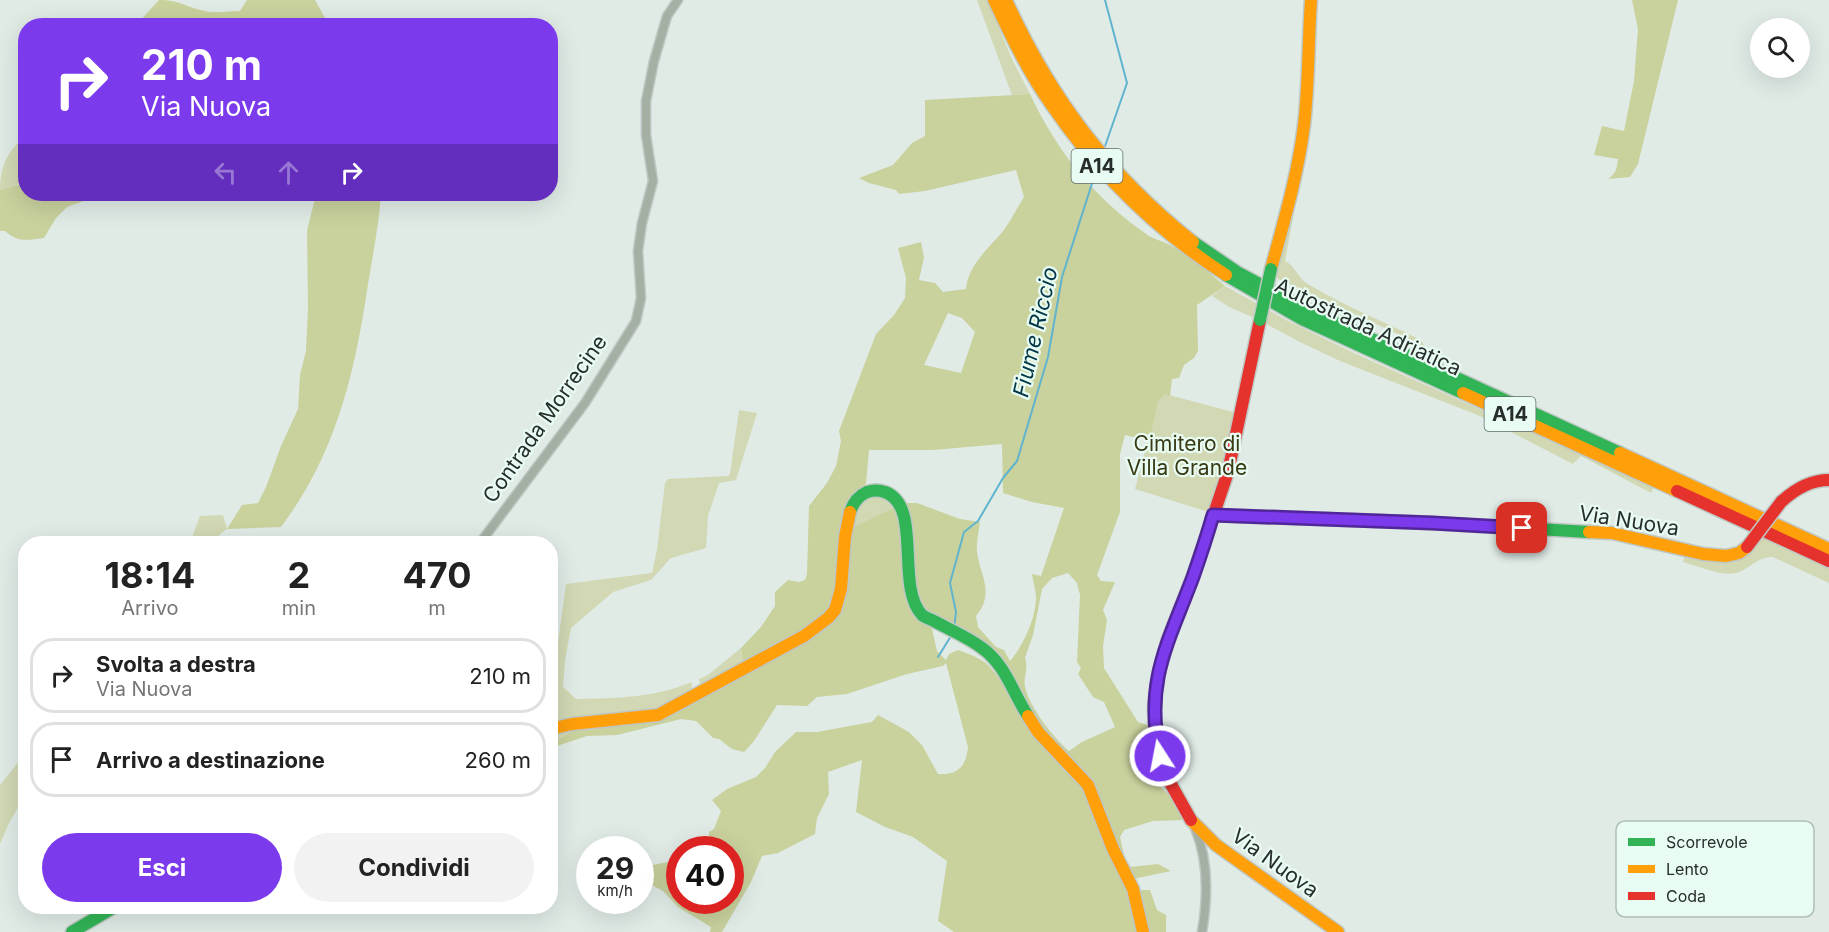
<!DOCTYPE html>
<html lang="it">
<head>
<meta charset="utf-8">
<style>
	:root { --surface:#fff; --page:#f2f2f2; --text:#222; --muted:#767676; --line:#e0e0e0; --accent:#7c3aed }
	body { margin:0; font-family:Inter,sans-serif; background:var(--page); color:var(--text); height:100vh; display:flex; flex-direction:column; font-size:22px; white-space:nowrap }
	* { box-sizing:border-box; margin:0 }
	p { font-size:20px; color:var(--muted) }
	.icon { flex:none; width:33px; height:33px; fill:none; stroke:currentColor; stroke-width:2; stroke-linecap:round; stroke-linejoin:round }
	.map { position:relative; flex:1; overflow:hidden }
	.panel { position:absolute; left:18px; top:536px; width:540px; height:378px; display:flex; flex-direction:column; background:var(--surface); border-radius:24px; box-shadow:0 6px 24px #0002 }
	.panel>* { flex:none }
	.banner { position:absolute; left:18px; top:18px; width:540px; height:183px; border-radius:24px; box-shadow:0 6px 24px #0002; background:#7c3aed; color:#fff; overflow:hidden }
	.fabs { position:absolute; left:1750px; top:18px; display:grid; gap:12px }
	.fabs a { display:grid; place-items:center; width:60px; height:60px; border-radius:50%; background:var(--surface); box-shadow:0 6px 24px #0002; font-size:30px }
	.speed { position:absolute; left:576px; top:836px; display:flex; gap:12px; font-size:30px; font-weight:700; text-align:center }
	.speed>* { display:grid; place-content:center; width:78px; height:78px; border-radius:50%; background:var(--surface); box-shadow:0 6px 24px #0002; line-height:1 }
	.speed small { font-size:15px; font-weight:400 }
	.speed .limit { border:9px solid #d22; background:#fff; color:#111 }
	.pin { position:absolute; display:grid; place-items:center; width:51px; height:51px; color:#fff; margin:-26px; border-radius:12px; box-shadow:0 3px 9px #0006 }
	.me { position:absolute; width:66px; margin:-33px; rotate:349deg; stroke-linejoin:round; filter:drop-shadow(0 0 4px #0008) }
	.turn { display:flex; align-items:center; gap:21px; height:126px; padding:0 24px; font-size:27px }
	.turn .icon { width:78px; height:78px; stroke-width:2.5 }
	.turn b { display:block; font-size:42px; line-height:51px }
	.lanes { display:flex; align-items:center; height:57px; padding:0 24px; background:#0003; justify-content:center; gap:30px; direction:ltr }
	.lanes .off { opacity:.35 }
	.eta { display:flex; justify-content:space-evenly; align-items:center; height:102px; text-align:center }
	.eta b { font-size:36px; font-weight:700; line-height:42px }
	.button { display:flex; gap:12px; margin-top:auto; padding:12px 24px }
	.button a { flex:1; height:69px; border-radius:36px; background:var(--accent); color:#fff; font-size:24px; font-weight:700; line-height:69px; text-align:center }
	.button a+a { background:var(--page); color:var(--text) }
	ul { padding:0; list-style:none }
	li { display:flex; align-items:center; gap:18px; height:75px; margin:0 12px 9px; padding:0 12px; border:3px solid var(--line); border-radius:24px }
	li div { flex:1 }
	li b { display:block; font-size:22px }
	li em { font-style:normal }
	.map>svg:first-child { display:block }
	.green { fill:#d1d8b3 }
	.forest { fill:#c9d19d; fill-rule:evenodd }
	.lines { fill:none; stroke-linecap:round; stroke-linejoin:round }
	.stream { stroke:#60b4ce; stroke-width:2 }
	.street-casing { stroke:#bfc8c4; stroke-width:11 }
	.fast-casing { stroke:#bfc8c4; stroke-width:15 }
	.slow-casing { stroke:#bfc8c4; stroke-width:15 }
	.jam-casing { stroke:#bfc8c4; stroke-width:15 }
	.street { stroke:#a4b0a3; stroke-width:8 }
	.fast { stroke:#30b455; stroke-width:12 }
	.slow { stroke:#ff9f0a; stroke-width:12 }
	.jam { stroke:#e5322d; stroke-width:12 }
	.fast-bridge-casing { stroke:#bfc8c4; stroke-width:15; stroke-linecap:butt }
	.jam-bridge-casing { stroke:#bfc8c4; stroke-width:15; stroke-linecap:butt }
	.fast-bridge { stroke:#30b455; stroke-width:12 }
	.jam-bridge { stroke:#e5322d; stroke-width:12 }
	.route-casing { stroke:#51269a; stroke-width:15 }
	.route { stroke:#7c3aed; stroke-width:10 }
	.labels { text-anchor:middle; stroke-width:4.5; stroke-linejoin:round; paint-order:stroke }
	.shield { fill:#e9fcf4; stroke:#606b67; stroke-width:1.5 }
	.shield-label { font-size:20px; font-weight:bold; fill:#262d2a }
	.street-label { font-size:21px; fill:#262d2a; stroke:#e9fcf4 }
	.park-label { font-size:21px; fill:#383a14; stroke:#e9fcf4 }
	.water-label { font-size:22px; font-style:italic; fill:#033646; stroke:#e9fcf4 }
	.key { fill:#e9fcf4; stroke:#aebeb7; stroke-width:1.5 }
	.key-label { font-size:16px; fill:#262d2a }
</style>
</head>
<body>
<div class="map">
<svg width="1829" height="932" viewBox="0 0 1829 932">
	<rect width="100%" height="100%" fill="#e0ebe6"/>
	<g class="green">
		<polygon points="977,0 987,0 1012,59 1030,94 1012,95"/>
		<path d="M 25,137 L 25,183 L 0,190 C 0,167 7,151 25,137 Z"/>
		<path d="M 1303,162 L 1285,261 C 1295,265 1298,279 1308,284 C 1343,305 1382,321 1419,339 L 1426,347 L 1274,277 Z"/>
		<polygon points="1225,286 1288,321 1354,353 1654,487 1651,493 1581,456 1573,464 1480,416 1340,361 1300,342 1255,318 1229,307 1212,296"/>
		<polygon points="1165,394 1237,413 1212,513 1135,489 1158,402"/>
		<path d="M 739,410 L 757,413 L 736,480 L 719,483 L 708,516 L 706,548 L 671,558 L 651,580 L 613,592 L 571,628 L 565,660 L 563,687 L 576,699 C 617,698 654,698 692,682 L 691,693 L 644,713 L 551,724 L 550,701 L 566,584 L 652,573 L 657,550 L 665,483 L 668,479 L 728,476 L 730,474 Z"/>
		<path d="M 872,497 L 884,498 L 895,507 L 851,528 C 855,514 857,503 872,497 Z"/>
		<polygon points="223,515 227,529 220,534 214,543 190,543 200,516"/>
		<path d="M 1763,534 L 1829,565 L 1829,583 L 1773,557 C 1757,557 1752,567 1739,572 C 1723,578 1699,566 1683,562 L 1685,554 L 1732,561 L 1740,556 Z"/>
		<polygon points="741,648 743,665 701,689 699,679 708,675"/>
		<polygon points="653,721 568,734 551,743 551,731"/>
		<polygon points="25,754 25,795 9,823 0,844 0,785"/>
	</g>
	<g class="forest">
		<path d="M 159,0 C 178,0 184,6 201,10 C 213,14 227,11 240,11 L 247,0 L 315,0 L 329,25 L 136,25 Z"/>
		<path d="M 1632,0 L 1678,0 L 1638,164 L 1630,177 L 1608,179 C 1616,174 1617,168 1618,159 L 1594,155 L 1602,126 L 1624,131 L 1634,81 L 1638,29 Z"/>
		<path d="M 1030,94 C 1057,152 1096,200 1149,236 C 1156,240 1163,241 1170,245 C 1190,256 1207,271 1225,286 L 1197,305 L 1198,351 L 1194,358 L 1184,365 L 1179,378 L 1172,379 L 1170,396 L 1165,394 L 1158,402 L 1149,441 L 1125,435 L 1120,454 L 1120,512 L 1097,575 L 1101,581 L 1115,582 L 1103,610 L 1107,620 L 1103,646 L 1104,668 L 1138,722 L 1150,726 L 1161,771 L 1158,778 L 1158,784 L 1172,798 L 1185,820 L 1153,821 L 1124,830 L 1120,837 L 1125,859 L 1131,867 L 1158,864 L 1171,871 L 1133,879 L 1092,788 L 1041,731 L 1005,666 L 934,619 L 919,604 L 903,503 L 917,503 L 960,519 L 980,522 C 979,531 976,542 977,551 C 979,574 996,592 976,616 L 978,627 L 996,647 L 1004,650 L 1010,661 C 1023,646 1036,618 1036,598 C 1036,590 1033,582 1032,574 L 1041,576 L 1064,508 L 1032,502 L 1003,493 L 1002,444 L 933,450 L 869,450 L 866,484 L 856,492 L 834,602 L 818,626 L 743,665 L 741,648 L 761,627 L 775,606 L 775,592 L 788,580 L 799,582 L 805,580 L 807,574 L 809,506 L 827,483 L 836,466 L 841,441 L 839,431 L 876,334 L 894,315 L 905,298 L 906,278 L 898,248 L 921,242 L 924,258 L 919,280 L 935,283 L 943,292 L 966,289 C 968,265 989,248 1004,230 C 1011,220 1017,208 1024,197 L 1016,170 L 925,191 L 899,194 L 896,190 L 869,183 L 859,178 L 893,165 L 912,143 L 925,136 L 925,100 ZM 948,313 L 962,318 L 975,332 L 961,373 L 924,365 ZM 1068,573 L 1077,583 L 1080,595 L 1077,662 L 1081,668 L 1078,674 L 1093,697 L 1104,702 L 1115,727 L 1082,742 L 1069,751 C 1053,737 1030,708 1025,687 C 1023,677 1029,668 1025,658 L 1033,635 L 1042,589 L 1052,578 Z"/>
		<path d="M 25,183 L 26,194 L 103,194 L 67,207 L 56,218 L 44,238 C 28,240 18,243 5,231 L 0,231 L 0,190 Z"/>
		<path d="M 316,194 L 381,194 C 379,224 373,254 368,284 C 355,373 336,454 281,527 L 227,529 L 242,505 L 258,503 L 266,487 L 281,446 L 298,409 L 300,375 L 306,351 L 308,308 L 307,231 Z"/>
		<path d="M 895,507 L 897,509 L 906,575 L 933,625 L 932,629 L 937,651 L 946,660 L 949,654 L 958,650 L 974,656 L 986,663 L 997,675 L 1018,709 L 1079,780 L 1086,792 L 1128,890 L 1150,890 L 1157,910 L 1166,915 L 1166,932 L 954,932 L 938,921 L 947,861 L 913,837 L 885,827 L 856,812 L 862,760 L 828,772 L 829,794 L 817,818 L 815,834 L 778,853 L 762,856 L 751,882 L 722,932 L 710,932 L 711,927 L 678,907 L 663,891 L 648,883 L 647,866 L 679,860 L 680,900 L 730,900 L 730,849 L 704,849 L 709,840 L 709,832 L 714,829 L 721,811 L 712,800 L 727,789 L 756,777 L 765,768 L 775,752 L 796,732 L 817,732 L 872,722 L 878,715 L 909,732 L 922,745 L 938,774 C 959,775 966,766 968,747 L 946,663 L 943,666 L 907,674 L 847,694 L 817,697 L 807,706 L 777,705 L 754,741 L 744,752 L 732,749 L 719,739 L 713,738 L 696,721 L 681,719 L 617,735 L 587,736 L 551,748 L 551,743 L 574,731 L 653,721 L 827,625 L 851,528 Z"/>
	</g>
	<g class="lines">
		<g class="stream">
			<polyline points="1104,149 1127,83 1105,0"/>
			<polyline points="954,628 956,612 950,583 964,532 978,521 1003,478 1017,461 1048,357 1062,277 1096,171"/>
			<polyline points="938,657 951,636"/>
		</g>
		<defs>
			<g id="street">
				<polyline points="480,543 585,403 636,321 641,298 638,251 642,223 653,181 646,135 646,101 654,61 667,16 678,0"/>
				<path d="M 1195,828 C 1209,861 1208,897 1202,932"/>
			</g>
			<g id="fast">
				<polyline points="1193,242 1237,272 1304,308 1620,453"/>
				<polyline points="1226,275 1302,319 1463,393"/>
				<path d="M 850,512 C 853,503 858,496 867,492 C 873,490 879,490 885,492 C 923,506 895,586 922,615 C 924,617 930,619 934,621 C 950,630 968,637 982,648 C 1005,664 1013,693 1028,716"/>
				<polyline points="1213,515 1432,523 1589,532"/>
				<polyline points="72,932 116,906"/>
			</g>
			<g id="slow">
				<path d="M 994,0 C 1011,36 1028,72 1051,104 C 1098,173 1156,230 1226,275"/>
				<path d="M 1006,0 C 1051,99 1108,174 1193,242"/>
				<path d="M 1271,269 C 1284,221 1298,174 1304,125 C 1309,83 1308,42 1311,0"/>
				<polyline points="1463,393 1677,491"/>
				<polyline points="1620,453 1829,549"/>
				<polyline points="1589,532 1612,533 1703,554 1726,556 1739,553 1747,547"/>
				<polyline points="1028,716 1038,732 1088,785 1113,849 1133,889 1143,932"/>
				<polyline points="550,729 572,724 658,715 804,636 828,618 835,610 841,589 845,537 850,512"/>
				<polyline points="1191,820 1216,845 1338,932"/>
			</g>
			<g id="jam">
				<polyline points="1677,491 1829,561"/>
				<path d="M 1781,502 C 1795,489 1810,480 1829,480"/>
				<polyline points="1191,820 1168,779 1155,729 1154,707 1159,672 1168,639 1193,576 1228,472 1260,320"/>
			</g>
		</defs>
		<use href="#street" class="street-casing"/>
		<use href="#fast" class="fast-casing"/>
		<use href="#slow" class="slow-casing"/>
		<use href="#jam" class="jam-casing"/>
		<use href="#street" class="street"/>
		<use href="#fast" class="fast"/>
		<use href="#slow" class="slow"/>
		<use href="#jam" class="jam"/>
		<defs>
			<polyline id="fast-bridge" points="1260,320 1271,269"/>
			<polyline id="jam-bridge" points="1747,547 1781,502"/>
		</defs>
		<use href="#fast-bridge" class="fast-bridge-casing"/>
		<use href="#jam-bridge" class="jam-bridge-casing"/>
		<use href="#fast-bridge" class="fast-bridge"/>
		<use href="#jam-bridge" class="jam-bridge"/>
	</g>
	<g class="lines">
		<defs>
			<path id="route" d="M 1160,756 C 1144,681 1168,644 1193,577 C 1200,557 1207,536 1213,515 L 1432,523 L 1522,528"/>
		</defs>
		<use href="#route" class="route-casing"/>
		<use href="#route" class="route"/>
	</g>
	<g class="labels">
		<g class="shield">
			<rect x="1071.5" y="149" width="51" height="34" rx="4.5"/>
			<rect x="1484.5" y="397" width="51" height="34" rx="4.5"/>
		</g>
		<g class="shield-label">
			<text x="1097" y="173">A14</text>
			<text x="1510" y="421">A14</text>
		</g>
		<g class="street-label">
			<text transform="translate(1368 327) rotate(25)" y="7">Autostrada Adriatica</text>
			<text transform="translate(545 419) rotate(-55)" y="7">Contrada Morrecine</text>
			<text transform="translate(1629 521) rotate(9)" y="7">Via Nuova</text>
			<text transform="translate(1275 863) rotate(36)" y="7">Via Nuova</text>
		</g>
		<g class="park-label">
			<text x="1187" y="451">Cimitero di<tspan x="1187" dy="24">Villa Grande</tspan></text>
		</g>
		<g class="water-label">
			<text transform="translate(1035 332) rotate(-77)" y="8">Fiume Riccio</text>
		</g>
	</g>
	<rect x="1616" y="821" width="198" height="96" rx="9" class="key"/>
	<rect x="1628" y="838" width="27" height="8" fill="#30b455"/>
	<rect x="1628" y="865" width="27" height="8" fill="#ff9f0a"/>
	<rect x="1628" y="892" width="27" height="8" fill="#e5322d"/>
	<g class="key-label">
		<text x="1666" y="848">Scorrevole</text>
		<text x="1666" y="875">Lento</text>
		<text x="1666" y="902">Coda</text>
	</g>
</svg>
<div class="fabs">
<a><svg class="icon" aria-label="search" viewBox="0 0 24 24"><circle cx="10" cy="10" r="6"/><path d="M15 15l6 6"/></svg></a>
</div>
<div class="speed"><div>29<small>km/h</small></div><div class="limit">40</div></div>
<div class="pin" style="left:1522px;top:528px;background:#d93025"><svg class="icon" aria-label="arrive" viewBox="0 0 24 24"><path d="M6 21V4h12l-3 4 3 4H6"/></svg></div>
<svg class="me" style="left:1160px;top:756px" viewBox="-20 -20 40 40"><circle r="17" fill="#7c3aed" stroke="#fff" stroke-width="3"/><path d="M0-11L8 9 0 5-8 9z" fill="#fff"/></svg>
<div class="banner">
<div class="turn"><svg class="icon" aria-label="right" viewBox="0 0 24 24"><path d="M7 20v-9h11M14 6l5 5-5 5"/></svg><div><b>210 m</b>Via Nuova</div></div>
<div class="lanes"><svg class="icon off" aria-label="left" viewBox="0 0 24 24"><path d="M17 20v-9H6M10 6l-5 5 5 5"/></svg><svg class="icon off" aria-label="ahead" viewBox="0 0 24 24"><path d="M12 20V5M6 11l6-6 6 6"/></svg><svg class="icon" aria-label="right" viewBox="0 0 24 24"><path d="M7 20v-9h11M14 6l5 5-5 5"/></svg></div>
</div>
<section class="panel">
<div class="eta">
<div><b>18:14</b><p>Arrivo</p></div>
<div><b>2</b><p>min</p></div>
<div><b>470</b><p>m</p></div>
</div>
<ul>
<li><svg class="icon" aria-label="right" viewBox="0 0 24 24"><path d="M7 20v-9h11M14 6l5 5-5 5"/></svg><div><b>Svolta a destra</b><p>Via Nuova</p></div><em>210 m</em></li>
<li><svg class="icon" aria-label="arrive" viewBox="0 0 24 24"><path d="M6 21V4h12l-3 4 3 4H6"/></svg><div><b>Arrivo a destinazione</b></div><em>260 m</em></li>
</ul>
<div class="button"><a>Esci</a><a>Condividi</a></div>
</section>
</div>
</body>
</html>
